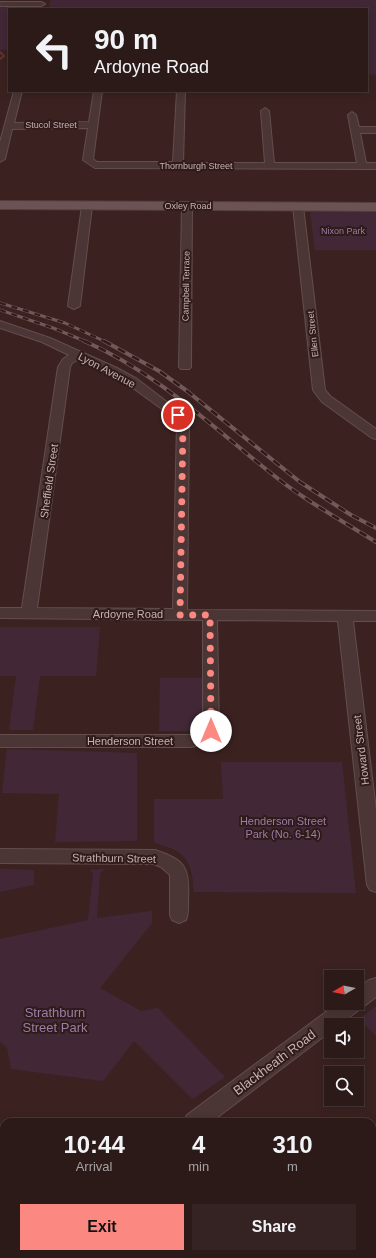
<!DOCTYPE html>
<html lang="en">
<head>
<meta charset="utf-8">
<style>
	:root { --surface:#2c1a19; --page:#342322; --text:#f1f3f6; --muted:#a6a1a2; --line:#483838; --accent:#fb8881 }
	body { margin:0; font-family:Helvetica,sans-serif; background:var(--page); color:var(--text); height:100vh; display:flex; flex-direction:column; font-size:15px; white-space:nowrap }
	* { box-sizing:border-box; margin:0 }
	p { font-size:13px; color:var(--muted) }
	.icon { flex:none; width:22px; height:22px; fill:none; stroke:currentColor; stroke-width:2; stroke-linecap:round; stroke-linejoin:round }
	.map { position:relative; flex:1; overflow:hidden }
	.side { position:absolute; left:0px; top:1118px; width:376px; height:140px; display:flex; flex-direction:column; background:var(--surface); border-radius:12px 12px 0 0; box-shadow:0 2px 10px #0003,0 0 0 1px var(--line) }
	.side>* { flex:none }
	.top-card { position:absolute; left:8px; top:8px; width:360px; height:84px; border-radius:0px; box-shadow:0 2px 10px #0003,0 0 0 1px var(--line); background:#2c1a19; color:var(--text); overflow:hidden }
	.needle { width:26px; rotate:261deg }
	.buttons { position:absolute; left:324px; top:970px; display:grid; gap:8px }
	.buttons a { display:grid; place-items:center; width:40px; height:40px; border-radius:0px; background:var(--surface); box-shadow:0 2px 10px #0003,0 0 0 1px var(--line); font-size:20px }
	.pin { position:absolute; display:grid; place-items:center; width:34px; height:34px; color:#fff; margin:-17px; border:2px solid #fff; border-radius:50%; box-shadow:0 1px 4px #0007 }
	.me { position:absolute; width:44px; margin:-22px; rotate:0deg; stroke-linejoin:round; filter:drop-shadow(0 0 3px #0008) }
	.turn { display:flex; align-items:center; gap:14px; height:84px; padding:0 20px; font-size:18px }
	.turn .icon { width:52px; height:52px; stroke-width:2.5 }
	.turn b { display:block; font-size:28px; line-height:34px }
	.eta { display:flex; justify-content:space-evenly; align-items:center; height:68px; text-align:center }
	.eta b { font-size:24px; font-weight:700; line-height:28px }
	.primary-button { display:flex; gap:8px; margin-top:auto; padding:8px 20px }
	.primary-button a { flex:1; height:46px; border-radius:0px; background:var(--accent); color:#111; font-size:16px; font-weight:700; line-height:46px; text-align:center }
	.primary-button a+a { background:var(--page); color:var(--text) }
	.map>svg:first-child { display:block }
	.green { fill:#422837 }
	.lines { fill:none; stroke-linecap:round; stroke-linejoin:round }
	.stream { stroke:#613432; stroke-width:2 }
	.minor-casing { stroke:#634e4d; stroke-width:2 }
	.major-casing { stroke:#543f3e; stroke-width:2 }
	.minor { fill:#4b3635; fill-rule:evenodd }
	.major { fill:#6c5353; fill-rule:evenodd }
	.rail-far1-casing { stroke:#735857; stroke-width:3 }
	.rail-casing { stroke:#735857; stroke-width:4 }
	.rail-far1 { stroke:#301b1a; stroke-width:2; stroke-dasharray:6; stroke-linecap:butt }
	.rail { stroke:#301b1a; stroke-width:2.5; stroke-dasharray:8; stroke-linecap:butt }
	.route { stroke:#fb8881; stroke-width:7; stroke-dasharray:0 12.6 }
	.labels { text-anchor:middle; stroke-width:4; stroke-linejoin:round; paint-order:stroke }
	.far-street-label { font-size:9px; fill:#c7b1b0; stroke:#301b1a }
	.far-park-label { font-size:9px; fill:#9b7da8; stroke:#301b1a }
	.street-label { font-size:11px; fill:#c7b1b0; stroke:#301b1a }
	.park-label { font-size:11px; fill:#9b7da8; stroke:#301b1a }
	.near-park-label { font-size:13px; fill:#9b7da8; stroke:#301b1a }
	.near-street-label { font-size:13px; fill:#c7b1b0; stroke:#301b1a }
</style>
</head>
<body>
<div class="map">
<svg width="376" height="1258" viewBox="0 0 376 1258">
	<rect width="100%" height="100%" fill="#3b2221"/>
	<g class="green">
		<polygon points="51,0 376,0 376,75 367,74 367,9 162,9 162,7 49,7"/>
		<polygon points="0,6 29,6 32,8 32,9 9,9 9,50 0,50"/>
		<polygon points="313,212 376,212 376,250 315,250 310,213"/>
		<polygon points="0,627 100,627 96,676 40,676 33,730 9,730 16,676 0,676"/>
		<polygon points="160,678 202,678 202,731 159,731"/>
		<polygon points="7,749 137,753 137,841 55,842 59,794 2,793"/>
		<path d="M 221,762 L 342,762 L 356,893 L 194,892 C 193,876 191,858 175,850 C 168,846 162,847 154,842 L 154,799 L 223,799 Z"/>
		<polygon points="0,869 34,870 34,885 0,892"/>
		<polygon points="105,869 100,873 97,918 152,911 152,923 100,988 141,1011 158,1008 225,1077 193,1099 134,1041 103,1081 11,1069 7,1048 0,1041 0,939 88,920 93,873 90,870"/>
		<polygon points="376,1006 376,1036 359,1019"/>
		<polygon points="376,1133 376,1258 236,1258 240,1254 372,1254 372,1137"/>
	</g>
	<g class="lines">
		<polyline class="stream" points="0,52 4,56 0,59"/>
		<defs>
			<g id="minor">
				<polygon points="0,2 41,2 45,4 41,6 0,6"/>
				<polygon points="14,91 22,91 14,123 89,122 94,91 102,91 93,159 97,162 173,162 177,91 185,91 183,163 265,163 261,111 265,108 269,111 274,163 357,163 348,115 352,112 356,115 359,127 376,127 376,133 360,133 366,163 376,163 376,169 95,168 83,160 88,128 12,129 5,159 0,162 0,142"/>
				<polygon points="87,203 92,206 80,306 74,309 68,306 82,206"/>
				<polygon points="187,203 192,206 191,367 189,369 181,369 179,367 182,206"/>
				<polygon points="298,203 303,206 325,390 330,396 376,429 376,439 372,438 322,402 313,390 293,206"/>
				<path d="M 0,321 L 50,338 L 117,368 L 137,379 L 184,415 L 189,423 L 187,610 L 376,611 L 376,621 L 353,621 L 376,810 L 376,892 L 370,890 L 367,885 L 338,621 L 217,620 L 219,731 L 214,742 L 191,747 L 0,747 L 0,735 L 191,735 L 202,733 L 203,731 L 203,620 L 0,618 L 0,608 L 22,608 L 58,367 L 63,359 L 69,355 L 42,342 L 0,328 ZM 79,359 L 129,385 L 173,417 L 177,423 L 173,609 L 37,608 L 70,367 L 72,363 Z"/>
				<path d="M 0,849 L 155,850 C 185,860 190,867 188,899 C 188,906 189,913 186,920 L 179,923 L 172,920 L 170,915 L 170,875 L 161,867 L 154,864 L 0,863 Z"/>
				<polygon points="376,978 376,997 339,1025 331,1025 331,1031 211,1122 183,1122 187,1115 338,1003 357,1003 357,989 369,980"/>
				<polygon points="35,1254 59,1254 58,1258 34,1258"/>
			</g>
			<polygon id="major" points="0,201 376,203 376,211 0,209"/>
		</defs>
		<use href="#minor" class="minor-casing"/>
		<use href="#major" class="major-casing"/>
		<use href="#minor" class="minor"/>
		<use href="#major" class="major"/>
		<defs>
			<g id="rail-far1">
				<polyline points="0,303 65,323 106,342"/>
				<polyline points="0,310 53,328 87,342"/>
			</g>
			<g id="rail">
				<path d="M 84,341 C 156,372 211,426 272,474 C 304,500 341,520 376,542"/>
				<polyline points="104,341 159,371 187,391 300,482 351,515 376,528"/>
			</g>
		</defs>
		<use href="#rail-far1" class="rail-far1-casing"/>
		<use href="#rail" class="rail-casing"/>
		<use href="#rail-far1" class="rail-far1"/>
		<use href="#rail" class="rail"/>
	</g>
	<g class="lines">
		<polyline class="route" points="178,415 183,423 180,615 210,615 211,731"/>
	</g>
	<g class="labels">
		<g class="far-street-label">
			<text x="51" y="128">Stucol Street</text>
			<text x="196" y="169">Thornburgh Street</text>
			<text x="188" y="209">Oxley Road</text>
			<text transform="translate(186 286) rotate(-89)" y="3">Campbell Terrace</text>
			<text transform="translate(313 334) rotate(-96)" y="3">Ellen Street</text>
		</g>
		<g class="far-park-label">
			<text x="343" y="234">Nixon Park</text>
		</g>
		<g class="street-label">
			<text transform="translate(107 370) rotate(28)" y="4">Lyon Avenue</text>
			<text transform="translate(49 481) rotate(-82)" y="4">Sheffield Street</text>
			<text x="128" y="618">Ardoyne Road</text>
			<text x="130" y="745">Henderson Street</text>
			<text transform="translate(361 750) rotate(-97)" y="4">Howard Street</text>
			<text transform="translate(114 858) rotate(1)" y="4">Strathburn Street</text>
		</g>
		<g class="park-label">
			<text x="283" y="825">Henderson Street<tspan x="283" dy="13">Park (No. 6-14)</tspan></text>
		</g>
		<g class="near-park-label">
			<text x="55" y="1017">Strathburn<tspan x="55" dy="15">Street Park</tspan></text>
		</g>
		<g class="near-street-label">
			<text transform="translate(274 1062) rotate(-37)" y="5">Blackheath Road</text>
		</g>
	</g>
</svg>
<div class="buttons">
<a><svg class="needle" viewBox="-14 -14 28 28"><path d="M0-13l5 13h-10z" fill="#e53935"/><path d="M0 13l5-13h-10z" fill="#a6a1a2"/></svg></a>
<a><svg class="icon" aria-label="sound" viewBox="0 0 24 24"><path d="M4 9h4l5-4v14l-5-4H4zM17 9q2 3 0 6"/></svg></a>
<a><svg class="icon" aria-label="search" viewBox="0 0 24 24"><circle cx="10" cy="10" r="6"/><path d="M15 15l6 6"/></svg></a>
</div>
<div class="pin" style="left:178px;top:415px;background:#d93025"><svg class="icon" aria-label="arrive" viewBox="0 0 24 24"><path d="M6 21V4h12l-3 4 3 4H6"/></svg></div>
<svg class="me" style="left:211px;top:731px" viewBox="-20 -20 40 40"><circle r="19" fill="#fff"/><path d="M0-13L10 11 0 6-10 11z" fill="#fb8881"/></svg>
<div class="top-card">
<div class="turn"><svg class="icon" aria-label="left" viewBox="0 0 24 24"><path d="M17 20v-9H6M10 6l-5 5 5 5"/></svg><div><b>90 m</b>Ardoyne Road</div></div>
</div>
<section class="side">
<div class="eta">
<div><b>10:44</b><p>Arrival</p></div>
<div><b>4</b><p>min</p></div>
<div><b>310</b><p>m</p></div>
</div>
<div class="primary-button"><a>Exit</a><a>Share</a></div>
</section>
</div>
</body>
</html>
